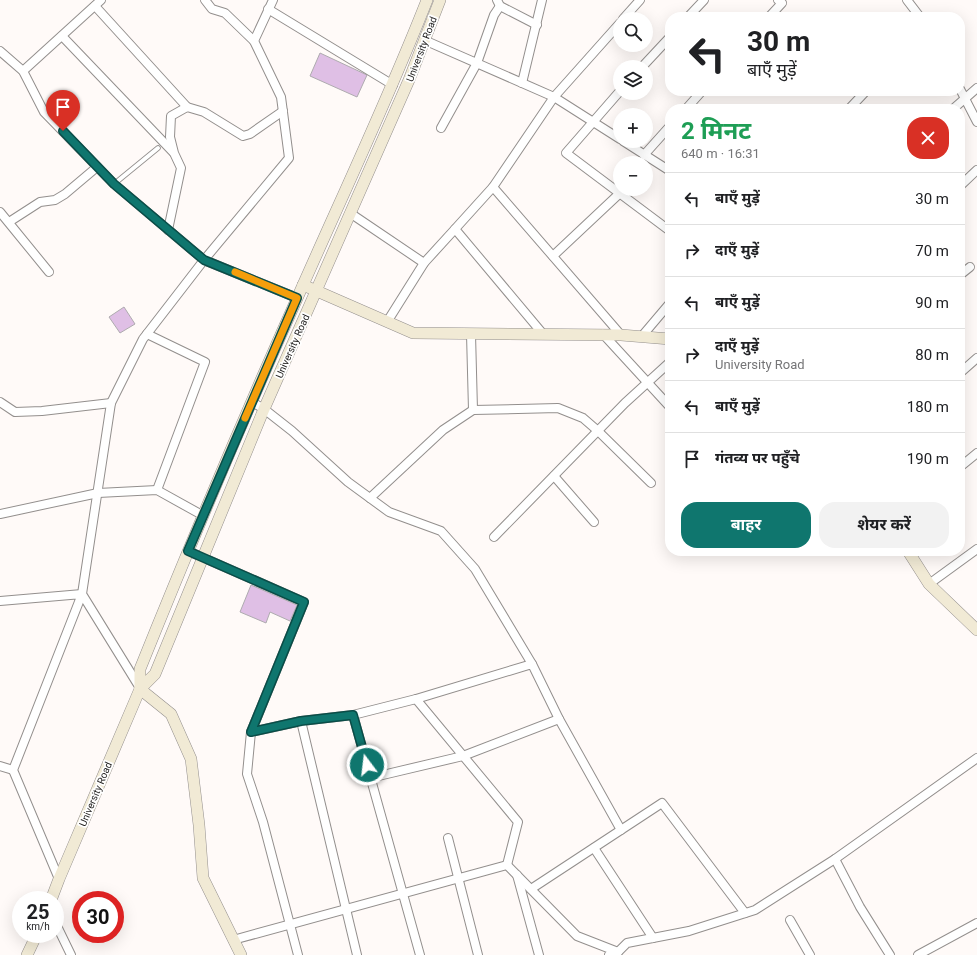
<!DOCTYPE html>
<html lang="hi">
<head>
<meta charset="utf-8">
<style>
	:root { --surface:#fff; --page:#f2f2f2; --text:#202124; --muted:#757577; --line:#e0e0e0; --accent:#0f766e }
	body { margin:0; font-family:Roboto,"Noto Sans Devanagari",sans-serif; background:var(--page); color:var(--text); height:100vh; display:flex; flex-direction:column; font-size:15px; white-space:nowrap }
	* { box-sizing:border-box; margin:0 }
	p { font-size:13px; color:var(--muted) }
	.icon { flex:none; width:22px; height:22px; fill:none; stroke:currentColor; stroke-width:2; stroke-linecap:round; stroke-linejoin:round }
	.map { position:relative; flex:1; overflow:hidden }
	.side { position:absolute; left:665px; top:104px; width:300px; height:452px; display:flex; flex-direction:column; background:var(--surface); border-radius:16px; box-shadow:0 4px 16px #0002 }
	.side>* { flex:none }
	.hud { position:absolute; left:665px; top:12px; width:300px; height:84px; border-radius:16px; box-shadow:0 4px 16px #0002; background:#fff; color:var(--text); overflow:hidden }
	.controls { position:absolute; left:613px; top:12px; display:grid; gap:8px }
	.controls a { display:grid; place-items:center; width:40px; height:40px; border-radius:50%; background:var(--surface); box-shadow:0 4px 16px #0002; font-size:20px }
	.speed { position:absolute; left:12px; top:891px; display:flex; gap:8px; font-size:20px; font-weight:700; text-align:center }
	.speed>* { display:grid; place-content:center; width:52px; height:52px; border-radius:50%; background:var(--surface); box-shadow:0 4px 16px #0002; line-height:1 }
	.speed small { font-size:10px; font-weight:400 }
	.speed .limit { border:6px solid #d22; background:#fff; color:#111 }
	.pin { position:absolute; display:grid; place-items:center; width:34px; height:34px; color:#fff; margin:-41px -17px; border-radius:50% 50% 50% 0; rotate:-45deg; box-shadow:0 0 4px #0007 }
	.pin .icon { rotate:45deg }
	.me { position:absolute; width:44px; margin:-22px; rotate:345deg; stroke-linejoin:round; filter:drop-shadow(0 0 3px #0008) }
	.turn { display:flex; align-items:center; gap:14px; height:84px; padding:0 16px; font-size:18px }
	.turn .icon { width:52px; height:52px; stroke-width:2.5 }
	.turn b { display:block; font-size:28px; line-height:34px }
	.round { display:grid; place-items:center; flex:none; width:42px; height:42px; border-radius:16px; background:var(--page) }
	.headline { display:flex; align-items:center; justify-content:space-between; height:68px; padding:0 16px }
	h1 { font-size:24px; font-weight:700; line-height:30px; color:#1e9e55 }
	.button { display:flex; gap:8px; margin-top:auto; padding:8px 16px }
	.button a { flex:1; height:46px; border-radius:16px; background:var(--accent); color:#fff; font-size:16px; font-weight:700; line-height:46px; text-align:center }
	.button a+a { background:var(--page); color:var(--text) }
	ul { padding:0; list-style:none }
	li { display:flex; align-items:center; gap:12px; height:52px; padding:0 16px; border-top:1px solid var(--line) }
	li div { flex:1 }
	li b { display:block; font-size:15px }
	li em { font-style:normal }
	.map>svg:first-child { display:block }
	.building { fill:#dfbfe5; stroke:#aeabaf }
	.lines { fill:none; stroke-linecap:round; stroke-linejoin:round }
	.lane-casing { stroke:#938f8d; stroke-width:5.5 }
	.street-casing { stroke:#938f8d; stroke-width:10 }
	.secondary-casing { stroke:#938f8d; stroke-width:12 }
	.lane { stroke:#fff; stroke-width:4 }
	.street { stroke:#fff; stroke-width:8 }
	.secondary { stroke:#f1ead5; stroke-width:11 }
	.route-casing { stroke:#0a4d48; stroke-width:10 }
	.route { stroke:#0f766e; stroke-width:7 }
	.slow { stroke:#f59e0b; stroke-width:7 }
	.labels { text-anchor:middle; stroke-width:3.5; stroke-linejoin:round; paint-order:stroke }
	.street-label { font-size:10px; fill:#232221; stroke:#fff }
</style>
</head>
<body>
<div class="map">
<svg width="977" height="955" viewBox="0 0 977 955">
	<rect width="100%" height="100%" fill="#fffaf8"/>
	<g class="building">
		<polygon points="320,53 367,75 357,97 310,76"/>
		<polygon points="124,307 135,324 120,333 109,317"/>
		<polygon points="251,585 297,605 290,621 270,612 266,623 240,612"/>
	</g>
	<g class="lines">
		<defs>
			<polyline id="lane" points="114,184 158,148"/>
			<g id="street">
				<polyline points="205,0 212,9 225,13 254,41"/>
				<polyline points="273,0 254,41 281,97 289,158 204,260 297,298"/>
				<polyline points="497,0 500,6 537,25"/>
				<polyline points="907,0 920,17"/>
				<polyline points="95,6 187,107"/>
				<polyline points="268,9 393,85"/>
				<polyline points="688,17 704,0"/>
				<polyline points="769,17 782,3 778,0"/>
				<polyline points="623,19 640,0"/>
				<polyline points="62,36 173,152"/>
				<polyline points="424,40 554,97 620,139"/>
				<polyline points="0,51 23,71 44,112 114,184 204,260 143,339 111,403 82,594 140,688"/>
				<polyline points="642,67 670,37"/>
				<polyline points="23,71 101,0"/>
				<polyline points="522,83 542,0"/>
				<polyline points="960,89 977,122"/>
				<polyline points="620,91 566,153 670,231"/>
				<polyline points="686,109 702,91"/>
				<polyline points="849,109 866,91"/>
				<polyline points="953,109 977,88"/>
				<polyline points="441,128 477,63 494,15 500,6"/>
				<polyline points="623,141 670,171"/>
				<polyline points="644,155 670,126"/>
				<polyline points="960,186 977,170"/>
				<polyline points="493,187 554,97 620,23"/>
				<polyline points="0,212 49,272"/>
				<polyline points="350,213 424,263"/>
				<polyline points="9,222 40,202 55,200 65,194 97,167"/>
				<polyline points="168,230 181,168 174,153 170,137 171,116 187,107 204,112 243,136 250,134 283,111"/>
				<polyline points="553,256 620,193"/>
				<polyline points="960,275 970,267"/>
				<polyline points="387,322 424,263 455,229"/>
				<polyline points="147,334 205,362 157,490"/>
				<polyline points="471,334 473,410"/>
				<polyline points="543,334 455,229 493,187 621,335"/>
				<polyline points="603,334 670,407"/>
				<polyline points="642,336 670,303"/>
				<polyline points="960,373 977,358"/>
				<polyline points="0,402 15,412 42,411 111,403"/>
				<polyline points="252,402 264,409 292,431 348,482 389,512 441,531 475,569 532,664"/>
				<polyline points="960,467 977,453"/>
				<polyline points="554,476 594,522"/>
				<polyline points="370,498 443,430 473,410 558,408 583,418 598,431 651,483"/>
				<polyline points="0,514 98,493 157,490 202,515"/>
				<polyline points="494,537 625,403 670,362"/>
				<polyline points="188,551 304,602 251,732 301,721"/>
				<polyline points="929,584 977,549"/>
				<polyline points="0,601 82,594 13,770 59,879"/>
				<polyline points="416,699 532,664 559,719 621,830"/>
				<polyline points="353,715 301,721 357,955"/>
				<polyline points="251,732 247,774 263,822 298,955"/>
				<polyline points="0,766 13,770"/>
				<polyline points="370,778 463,756 559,719"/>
				<polyline points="448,838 478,955"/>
				<polyline points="594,848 653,938"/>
				<polyline points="835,859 860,907 890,955"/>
				<polyline points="517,875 539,955"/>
				<polyline points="531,889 662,803 745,913"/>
				<polyline points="790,920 810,955"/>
				<polyline points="55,922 71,955"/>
				<polyline points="233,940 507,865 577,936 618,952"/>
				<polyline points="420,955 353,715 416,699 518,822 507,865"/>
				<polyline points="609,955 618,952 627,943 689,931 755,910 835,859 977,758"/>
				<polyline points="918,955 977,923"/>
			</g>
			<g id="secondary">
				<polyline points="303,285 413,333 621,335 670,339"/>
				<polyline points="908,551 929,584 977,630"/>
				<polyline points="140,689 155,674 264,409 409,80 440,0"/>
				<polyline points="140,689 171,714 191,759 199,825 203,878 241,955"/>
				<path d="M 51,900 L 59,879 L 140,689 L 140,669 C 192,540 246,412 303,285 C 345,190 389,97 427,0"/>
				<polyline points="27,955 37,934"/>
			</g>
		</defs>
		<use href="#lane" class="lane-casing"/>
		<use href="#street" class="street-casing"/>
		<use href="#secondary" class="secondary-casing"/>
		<use href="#lane" class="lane"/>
		<use href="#street" class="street"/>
		<use href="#secondary" class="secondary"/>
	</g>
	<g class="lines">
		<defs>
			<polyline id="route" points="63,131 114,184 204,260 297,298 188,551 304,602 251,732 301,721 353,715 367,765"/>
		</defs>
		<use href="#route" class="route-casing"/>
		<use href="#route" class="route"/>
		<polyline class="slow" points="235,272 297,298 245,418"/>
	</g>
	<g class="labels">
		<g class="street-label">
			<text transform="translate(421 49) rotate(-69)" y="4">University Road</text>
			<text transform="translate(292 346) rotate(-66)" y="4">University Road</text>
			<text transform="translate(95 794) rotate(-67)" y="4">University Road</text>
		</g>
	</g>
</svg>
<div class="controls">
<a><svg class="icon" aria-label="search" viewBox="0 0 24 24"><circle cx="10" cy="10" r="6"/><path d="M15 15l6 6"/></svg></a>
<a><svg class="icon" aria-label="layers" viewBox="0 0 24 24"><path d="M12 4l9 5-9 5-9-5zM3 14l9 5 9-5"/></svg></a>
<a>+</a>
<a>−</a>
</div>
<div class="speed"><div>25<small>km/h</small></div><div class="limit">30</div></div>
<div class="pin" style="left:63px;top:131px;background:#d93025"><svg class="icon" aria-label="arrive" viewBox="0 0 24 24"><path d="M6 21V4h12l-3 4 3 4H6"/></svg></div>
<svg class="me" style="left:367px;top:765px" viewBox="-20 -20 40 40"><circle r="17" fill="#0f766e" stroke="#fff" stroke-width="3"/><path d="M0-11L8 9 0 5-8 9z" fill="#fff"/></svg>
<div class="hud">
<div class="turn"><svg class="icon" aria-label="left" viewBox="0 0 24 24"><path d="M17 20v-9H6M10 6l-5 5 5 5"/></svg><div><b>30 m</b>बाएँ मुड़ें</div></div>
</div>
<section class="side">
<div class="headline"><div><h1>2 मिनट</h1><p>640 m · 16:31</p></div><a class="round" style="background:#d93025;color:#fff"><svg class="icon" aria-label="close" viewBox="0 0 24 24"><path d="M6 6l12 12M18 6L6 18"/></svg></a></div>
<ul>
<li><svg class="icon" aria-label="left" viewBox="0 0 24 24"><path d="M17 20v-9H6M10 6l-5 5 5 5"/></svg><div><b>बाएँ मुड़ें</b></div><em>30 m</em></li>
<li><svg class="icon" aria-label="right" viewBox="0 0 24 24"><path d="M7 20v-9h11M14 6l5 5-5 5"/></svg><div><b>दाएँ मुड़ें</b></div><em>70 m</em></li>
<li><svg class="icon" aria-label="left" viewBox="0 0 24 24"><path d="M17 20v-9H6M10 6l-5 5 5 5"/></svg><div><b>बाएँ मुड़ें</b></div><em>90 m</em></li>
<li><svg class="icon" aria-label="right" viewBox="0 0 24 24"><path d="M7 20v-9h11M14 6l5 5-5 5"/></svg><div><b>दाएँ मुड़ें</b><p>University Road</p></div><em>80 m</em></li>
<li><svg class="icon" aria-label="left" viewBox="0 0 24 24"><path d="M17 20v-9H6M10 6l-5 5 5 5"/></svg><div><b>बाएँ मुड़ें</b></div><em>180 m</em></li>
<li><svg class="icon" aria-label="arrive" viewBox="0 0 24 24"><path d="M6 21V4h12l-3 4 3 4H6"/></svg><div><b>गंतव्य पर पहुँचे</b></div><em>190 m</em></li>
</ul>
<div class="button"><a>बाहर</a><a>शेयर करें</a></div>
</section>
</div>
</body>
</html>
